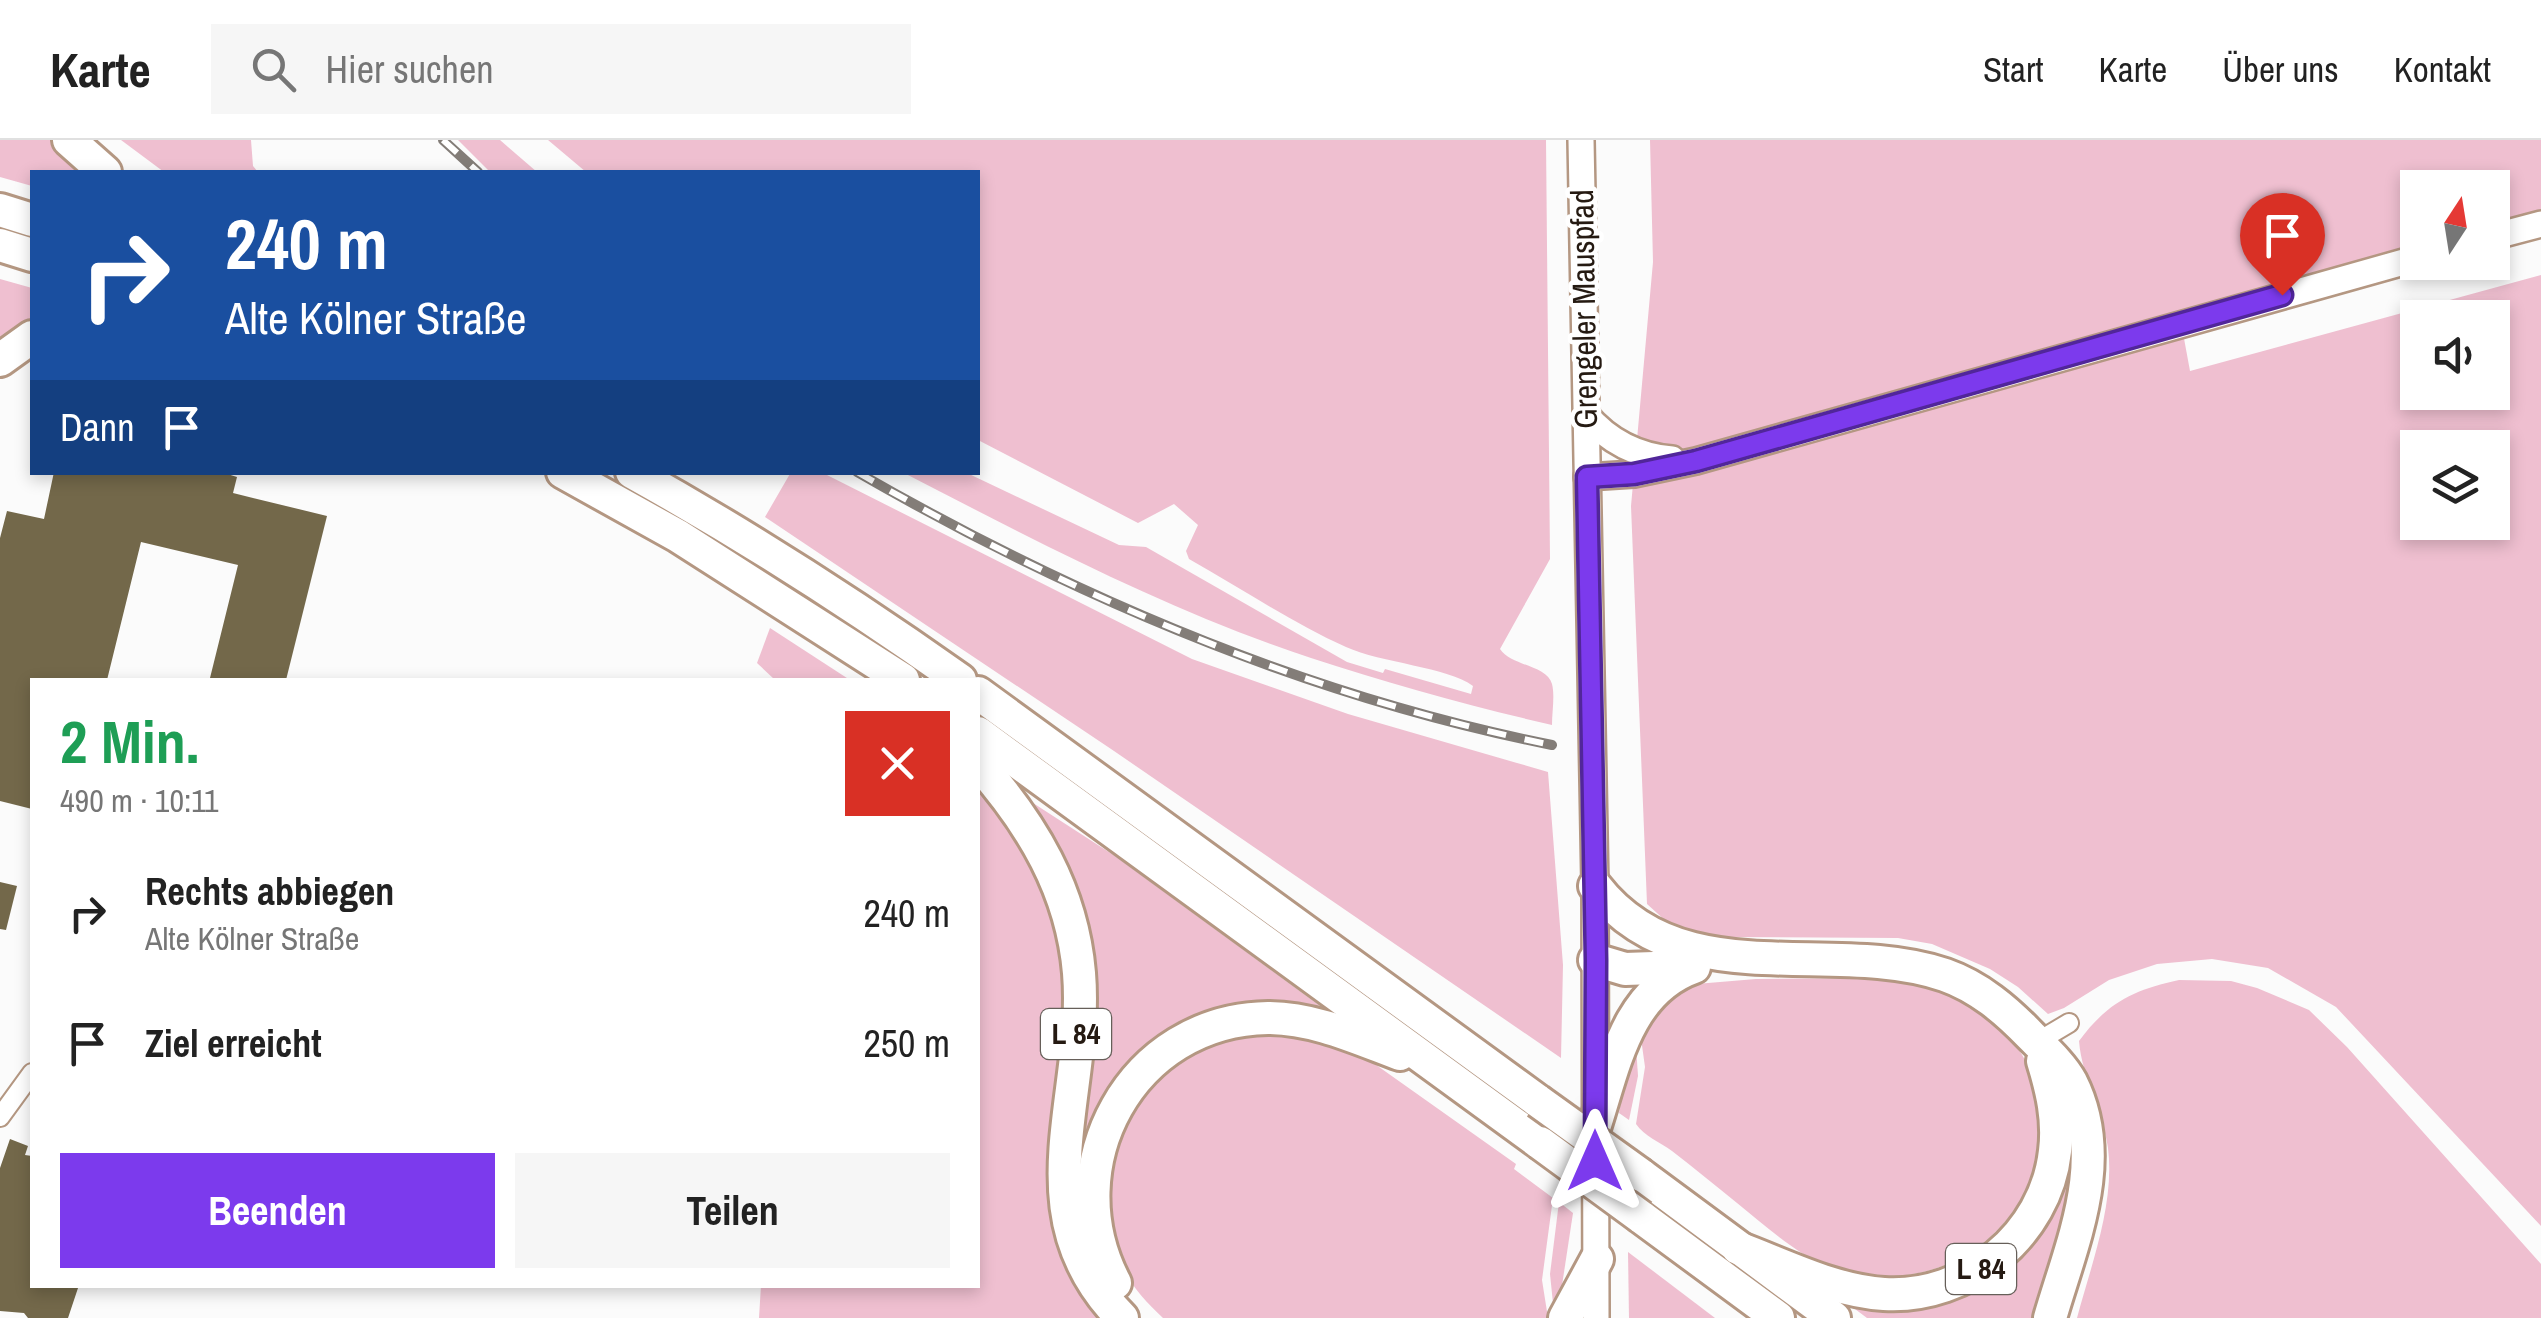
<!DOCTYPE html>
<html lang="de">
<head>
<meta charset="utf-8">
<style>
	:root { --surface:#fff; --page:#f6f6f6; --text:#222; --muted:#767676; --line:#e0e0e0; --accent:#7c3aed }
	body { margin:0; font-family:"Archivo Narrow",sans-serif; background:var(--page); color:var(--text); height:100vh; display:flex; flex-direction:column; font-size:38px; white-space:nowrap }
	* { box-sizing:border-box; margin:0 }
	p { font-size:32px; color:var(--muted) }
	.icon { flex:none; width:55px; height:55px; fill:none; stroke:currentColor; stroke-width:2; stroke-linecap:round; stroke-linejoin:round }
	.map { position:relative; flex:1; overflow:hidden }
	.sheet { position:absolute; left:30px; top:538px; width:950px; height:610px; display:flex; flex-direction:column; background:var(--surface); border-radius:0px; box-shadow:0 5px 15px #0003 }
	.sheet>* { flex:none }
	.top-card { position:absolute; left:30px; top:30px; width:950px; height:305px; border-radius:0px; box-shadow:0 5px 15px #0003; background:#1a4fa0; color:#fff; overflow:hidden }
	.needle { width:65px; rotate:12deg }
	.controls { position:absolute; left:2400px; top:30px; display:grid; gap:20px }
	.controls a { display:grid; place-items:center; width:110px; height:110px; border-radius:0px; background:var(--surface); box-shadow:0 5px 15px #0003; font-size:50px }
	.pin { position:absolute; display:grid; place-items:center; width:85px; height:85px; color:#fff; margin:-102px -42px; border-radius:50% 50% 50% 0; rotate:-45deg; box-shadow:0 0 10px #0007 }
	.pin .icon { rotate:45deg }
	.me { position:absolute; width:110px; margin:-55px; rotate:0deg; stroke-linejoin:round; filter:drop-shadow(0 0 8px #0008) }
	.turn { display:flex; align-items:center; gap:35px; height:210px; padding:0 30px; font-size:45px }
	.turn .icon { width:130px; height:130px; stroke-width:2.5 }
	.turn b { display:block; font-size:70px; line-height:85px }
	.then { display:flex; align-items:center; height:95px; padding:0 30px; background:#0003; gap:20px; font-size:38px }
	.round { display:grid; place-items:center; flex:none; width:105px; height:105px; border-radius:0px; background:var(--page) }
	.overview { display:flex; align-items:center; justify-content:space-between; height:170px; padding:0 30px }
	h1 { font-size:60px; font-weight:800; line-height:75px; color:#1e9e55 }
	.button { display:flex; gap:20px; margin-top:auto; padding:20px 30px }
	.button a { flex:1; height:115px; border-radius:0px; background:var(--accent); color:#fff; font-size:40px; font-weight:800; line-height:115px; text-align:center }
	.button a+a { background:var(--page); color:var(--text) }
	ul { padding:0; list-style:none }
	li { display:flex; align-items:center; gap:30px; height:130px; padding:0 30px }
	li div { flex:1 }
	li b { display:block; font-size:38px }
	li em { font-style:normal }
	header { display:flex; align-items:center; gap:60px; box-sizing:border-box; height:140px; padding:0 50px; background:var(--surface); border-bottom:2px solid var(--line) }
	header strong { font-size:48px }
	nav { display:flex; gap:55px; margin-inline-start:auto; font-size:35px }
	.search { width:700px; height:90px; background:var(--page); display:flex; align-items:center; gap:25px; box-sizing:border-box; padding:0 35px; border-radius:0px; color:var(--muted); font-size:38px }
	.map>svg:first-child { display:block }
	.green { fill:#efbfd0; fill-rule:evenodd }
	.building { fill:#73684a }
	.lines { fill:none; stroke-linecap:round; stroke-linejoin:round }
	.street-casing { stroke:#b49782; stroke-width:22 }
	.secondary-casing { stroke:#b49782; stroke-width:30 }
	.highway-casing { stroke:#b49782; stroke-width:38 }
	.street { stroke:#fff; stroke-width:18 }
	.secondary { stroke:#fff; stroke-width:25 }
	.highway { stroke:#fff; stroke-width:32 }
	.rail-casing { stroke:#837d78; stroke-width:10 }
	.rail { stroke:#fff; stroke-width:6; stroke-dasharray:19; stroke-linecap:butt }
	.highway-bridge-casing { stroke:#b49782; stroke-width:38; stroke-linecap:butt }
	.highway-bridge { stroke:#fff; stroke-width:32 }
	.route-casing { stroke:#51269a; stroke-width:25 }
	.route { stroke:#7c3aed; stroke-width:18 }
	.labels { text-anchor:middle; stroke-width:9; stroke-linejoin:round; paint-order:stroke }
	.shield { fill:#fff; stroke:#665f59; stroke-width:2.5 }
	.shield-label { font-size:30px; font-weight:bold; fill:#251a12 }
	.street-label { font-size:32px; fill:#251a12; stroke:#fff }
</style>
</head>
<body>
<header>
<strong>Karte</strong>
<div class="search"><svg class="icon" aria-label="search" viewBox="0 0 24 24"><circle cx="10" cy="10" r="6"/><path d="M15 15l6 6"/></svg>Hier suchen</div>
<nav><a>Start</a><a>Karte</a><a>Über uns</a><a>Kontakt</a></nav>
</header>
<div class="map">
<svg width="2541" height="1178" viewBox="0 0 2541 1178">
	<rect width="100%" height="100%" fill="#fbfbfb"/>
	<g class="green">
		<polygon points="0,0 57,0 91,32 32,32 32,46 0,37"/>
		<polygon points="121,0 251,0 253,26 258,32 164,32"/>
		<polygon points="458,0 500,0 537,32 490,32"/>
		<path d="M 548,0 L 1546,0 L 1550,419 L 1500,509 C 1511,526 1547,525 1552,544 C 1555,556 1552,572 1552,585 C 1470,566 1390,544 1311,518 C 1169,471 1036,401 904,333 L 967,333 L 1119,405 L 1146,407 L 1347,522 L 1383,533 L 1385,529 L 1471,554 L 1473,546 C 1448,527 1381,523 1346,507 C 1292,483 1241,448 1189,419 L 1186,411 L 1198,385 L 1174,364 L 1138,383 L 978,300 L 978,32 L 586,32 Z"/>
		<path d="M 1650,0 L 2541,0 L 2541,95 L 2493,108 L 2492,48 L 2418,48 L 2418,122 L 2439,123 L 2183,193 L 2190,231 L 2541,135 L 2541,1086 L 2336,867 L 2268,828 L 2212,819 L 2157,824 L 2109,840 L 2064,868 L 2048,874 L 2018,847 L 1990,829 L 1932,804 L 1898,798 L 1729,797 L 1678,792 L 1647,764 L 1631,366 L 1653,122 ZM 2418,178 L 2492,178 L 2492,252 L 2418,252 ZM 2418,308 L 2492,308 L 2492,382 L 2418,382 Z"/>
		<polygon points="0,139 32,148 32,188 0,209"/>
		<polygon points="791,332 823,333 1192,519 1348,574 1548,632 1563,825 1561,918 1114,611 765,377"/>
		<polygon points="770,488 850,540 775,540 757,523"/>
		<polygon points="978,647 1021,703 1036,729 1058,793 1065,848 1048,1013 1051,1060 1102,1178 759,1178 761,1145 978,1145"/>
		<polygon points="1016,652 1115,716 1342,882 1162,905 1075,1080 1086,893"/>
		<path d="M 1864,838 C 1894,842 1933,842 1960,858 C 2127,950 2015,1178 1837,1130 C 1800,1118 1767,1087 1737,1063 C 1715,1045 1694,1028 1672,1011 C 1660,1002 1644,996 1636,984 L 1645,927 L 1639,884 L 1680,851 L 1696,844 L 1756,839 Z"/>
		<path d="M 2179,840 L 2231,841 L 2257,848 L 2309,870 L 2347,907 L 2541,1124 L 2541,1178 L 2077,1178 C 2091,1125 2115,1064 2108,1008 C 2103,971 2082,938 2079,901 C 2107,863 2133,850 2179,840 Z"/>
		<path d="M 1276,893 C 1310,896 1342,907 1372,922 L 1516,1024 L 1514,1029 L 1553,1058 L 1542,1140 L 1548,1178 L 1163,1178 C 1146,1162 1131,1146 1121,1124 C 1091,1056 1113,966 1174,923 C 1206,901 1239,897 1276,893 Z"/>
		<polygon points="1636,906 1638,936 1629,980 1619,973 1624,941"/>
		<polygon points="2063,997 2080,1005 2043,1178 1867,1178 1835,1154 1984,1135"/>
		<polygon points="1559,1062 1573,1073 1561,1152 1554,1173 1550,1134"/>
		<polygon points="1628,1112 1715,1178 1629,1178"/>
	</g>
	<g class="building">
		<polygon points="54,332 221,332 237,337 233,353 327,376 286,540 210,538 238,425 141,402 107,540 32,540 32,669 0,661 0,398 7,371 44,379"/>
		<polygon points="0,742 17,746 6,790 0,789"/>
		<polygon points="10,999 28,1006 25,1015 32,1016 32,1145 79,1145 68,1178 28,1178 24,1173 0,1171 0,1028"/>
	</g>
	<g class="lines">
		<defs>
			<g id="street">
				<polyline points="2037,902 2069,883"/>
				<polyline points="0,977 32,933"/>
			</g>
			<g id="secondary">
				<polyline points="1581,0 1595,746 1596,1178"/>
				<polyline points="2492,97 2541,84"/>
				<path d="M 1586,275 C 1609,302 1637,316 1672,319"/>
				<polyline points="1587,337 1634,334 1696,321 2418,118"/>
			</g>
			<g id="highway">
				<polyline points="69,0 105,32"/>
				<polyline points="0,70 32,80"/>
				<polyline points="0,105 32,115"/>
				<polyline points="0,220 32,197"/>
				<polyline points="563,332 678,396 903,540"/>
				<path d="M 632,332 C 745,395 854,465 960,540"/>
				<polyline points="978,553 1538,961"/>
				<polyline points="978,593 1540,1003"/>
				<path d="M 978,623 C 1032,684 1072,750 1079,833 C 1089,954 1018,1074 1122,1178"/>
				<path d="M 1595,746 C 1681,858 1830,796 1945,835 C 1979,847 2006,870 2031,896 C 2044,909 2062,925 2071,942 C 2110,1019 2072,1102 2050,1178"/>
				<polyline points="1595,820 1625,829 1683,827"/>
				<path d="M 1594,988 C 1614,927 1626,851 1694,827"/>
				<polyline points="1641,1035 1834,1178"/>
				<polyline points="1641,1077 1778,1178"/>
				<path d="M 1738,1108 C 1784,1125 1834,1151 1884,1154 C 1967,1159 2046,1095 2055,1011 C 2059,980 2052,950 2043,921"/>
				<path d="M 1115,1143 C 1053,1025 1131,880 1268,878 C 1314,878 1357,898 1400,914"/>
				<polyline points="1565,1178 1597,1119"/>
			</g>
		</defs>
		<use href="#street" class="street-casing"/>
		<use href="#secondary" class="secondary-casing"/>
		<use href="#highway" class="highway-casing"/>
		<use href="#street" class="street"/>
		<use href="#secondary" class="secondary"/>
		<use href="#highway" class="highway"/>
		<defs>
			<g id="rail">
				<polyline points="443,0 478,32"/>
				<path d="M 857,332 C 1074,457 1307,556 1552,605"/>
			</g>
		</defs>
		<use href="#rail" class="rail-casing"/>
		<use href="#rail" class="rail"/>
		<defs>
			<g id="highway-bridge">
				<polyline points="1538,961 1641,1035"/>
				<polyline points="1540,1003 1641,1077"/>
			</g>
		</defs>
		<use href="#highway-bridge" class="highway-bridge-casing"/>
		<use href="#highway-bridge" class="highway-bridge"/>
	</g>
	<g class="lines">
		<defs>
			<polyline id="route" points="1595,1021 1596,820 1587,337 1634,334 1696,321 2282,155"/>
		</defs>
		<use href="#route" class="route-casing"/>
		<use href="#route" class="route"/>
	</g>
	<g class="labels">
		<g class="shield">
			<rect x="1041" y="869" width="70" height="50" rx="8"/>
			<rect x="1946" y="1104" width="70" height="50" rx="8"/>
		</g>
		<g class="shield-label">
			<text x="1076" y="904">L 84</text>
			<text x="1981" y="1139">L 84</text>
		</g>
		<g class="street-label">
			<text transform="translate(1584 169) rotate(-91)" y="11">Grengeler Mauspfad</text>
		</g>
	</g>
</svg>
<div class="controls">
<a><svg class="needle" viewBox="-14 -14 28 28"><path d="M0-13l5 13h-10z" fill="#e53935"/><path d="M0 13l5-13h-10z" fill="#767676"/></svg></a>
<a><svg class="icon" aria-label="sound" viewBox="0 0 24 24"><path d="M4 9h4l5-4v14l-5-4H4zM17 9q2 3 0 6"/></svg></a>
<a><svg class="icon" aria-label="layers" viewBox="0 0 24 24"><path d="M12 4l9 5-9 5-9-5zM3 14l9 5 9-5"/></svg></a>
</div>
<div class="pin" style="left:2282px;top:155px;background:#d93025"><svg class="icon" aria-label="arrive" viewBox="0 0 24 24"><path d="M6 21V4h12l-3 4 3 4H6"/></svg></div>
<svg class="me" style="left:1595px;top:1021px" viewBox="-20 -20 40 40"><path d="M0-17L14 15 0 8-14 15z" fill="#7c3aed" stroke="#fff" stroke-width="4"/></svg>
<div class="top-card">
<div class="turn"><svg class="icon" aria-label="right" viewBox="0 0 24 24"><path d="M7 20v-9h11M14 6l5 5-5 5"/></svg><div><b>240 m</b>Alte Kölner Straße</div></div>
<div class="then">Dann<svg class="icon" aria-label="arrive" viewBox="0 0 24 24"><path d="M6 21V4h12l-3 4 3 4H6"/></svg></div>
</div>
<section class="sheet">
<div class="overview"><div><h1>2 Min.</h1><p>490 m · 10:11</p></div><a class="round" style="background:#d93025;color:#fff"><svg class="icon" aria-label="close" viewBox="0 0 24 24"><path d="M6 6l12 12M18 6L6 18"/></svg></a></div>
<ul>
<li><svg class="icon" aria-label="right" viewBox="0 0 24 24"><path d="M7 20v-9h11M14 6l5 5-5 5"/></svg><div><b>Rechts abbiegen</b><p>Alte Kölner Straße</p></div><em>240 m</em></li>
<li><svg class="icon" aria-label="arrive" viewBox="0 0 24 24"><path d="M6 21V4h12l-3 4 3 4H6"/></svg><div><b>Ziel erreicht</b></div><em>250 m</em></li>
</ul>
<div class="button"><a>Beenden</a><a>Teilen</a></div>
</section>
</div>
</body>
</html>
